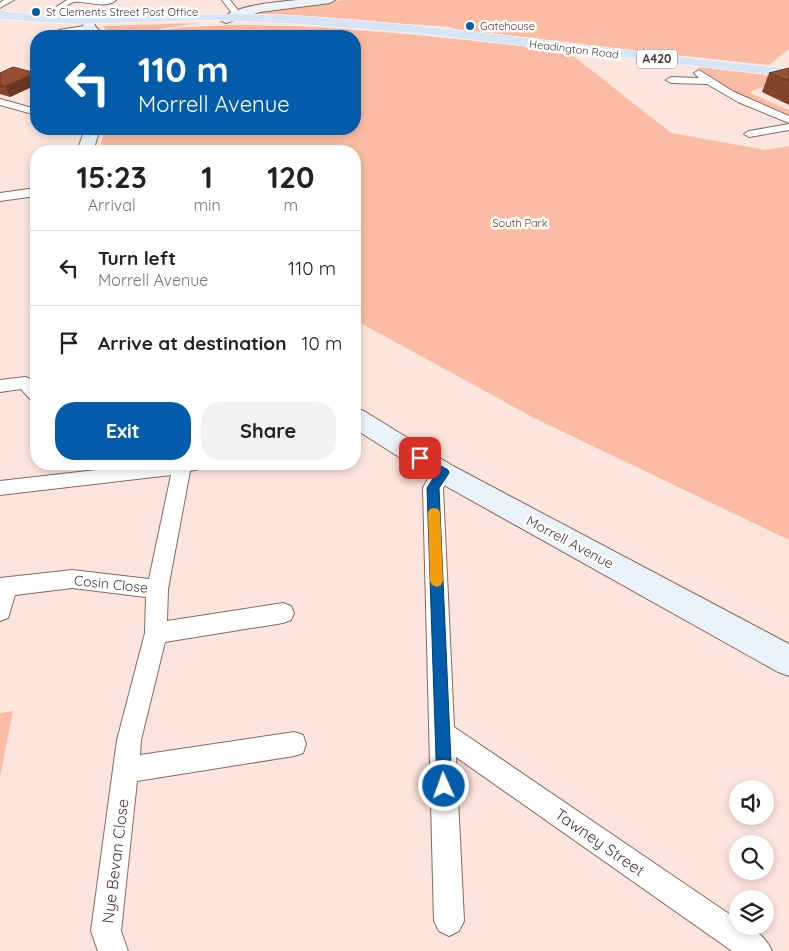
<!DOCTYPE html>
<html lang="en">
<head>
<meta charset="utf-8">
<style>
	:root { --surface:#fff; --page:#f2f2f2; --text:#222; --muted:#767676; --line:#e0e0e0; --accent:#025ca9 }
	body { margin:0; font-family:Quicksand,sans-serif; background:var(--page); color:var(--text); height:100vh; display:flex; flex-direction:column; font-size:19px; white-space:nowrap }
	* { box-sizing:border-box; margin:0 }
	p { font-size:16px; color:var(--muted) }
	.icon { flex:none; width:28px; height:28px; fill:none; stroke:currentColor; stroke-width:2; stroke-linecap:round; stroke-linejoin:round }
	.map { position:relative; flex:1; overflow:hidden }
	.panel { position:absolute; left:30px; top:145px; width:331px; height:325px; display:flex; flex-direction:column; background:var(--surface); border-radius:20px; box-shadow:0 2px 8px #0003 }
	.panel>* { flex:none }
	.guide { position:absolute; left:30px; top:30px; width:331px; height:105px; border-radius:20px; box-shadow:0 2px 8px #0003; background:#025ca9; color:#fff; overflow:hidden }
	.buttons { position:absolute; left:729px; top:780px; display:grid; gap:10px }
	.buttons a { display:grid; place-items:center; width:45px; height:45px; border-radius:50%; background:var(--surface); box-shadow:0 2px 8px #0003; font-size:25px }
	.pin { position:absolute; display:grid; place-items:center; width:42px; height:42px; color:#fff; margin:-21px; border-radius:10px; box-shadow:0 2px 8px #0006 }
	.me { position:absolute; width:55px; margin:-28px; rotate:358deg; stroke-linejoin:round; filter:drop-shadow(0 0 4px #0008) }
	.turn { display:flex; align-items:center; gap:18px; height:105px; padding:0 25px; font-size:22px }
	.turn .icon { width:65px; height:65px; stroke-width:2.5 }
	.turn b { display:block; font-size:35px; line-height:42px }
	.eta { display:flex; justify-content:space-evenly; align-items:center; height:85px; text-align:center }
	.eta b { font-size:30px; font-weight:700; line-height:35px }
	.primary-button { display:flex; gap:10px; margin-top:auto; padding:10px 25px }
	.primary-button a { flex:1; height:58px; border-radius:20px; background:var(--accent); color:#fff; font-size:20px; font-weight:700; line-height:58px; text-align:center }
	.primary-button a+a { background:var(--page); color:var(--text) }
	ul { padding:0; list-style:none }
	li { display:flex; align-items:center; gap:15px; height:75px; padding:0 25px; border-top:1px solid var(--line) }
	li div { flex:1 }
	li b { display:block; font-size:19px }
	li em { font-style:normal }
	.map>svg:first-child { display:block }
	.green { fill:#fcbca3 }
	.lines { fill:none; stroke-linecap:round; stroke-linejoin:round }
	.street-casing { stroke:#8a695c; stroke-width:2 }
	.secondary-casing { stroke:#8a695c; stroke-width:2 }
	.primary-casing { stroke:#fff; stroke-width:1 }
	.street { fill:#fff; fill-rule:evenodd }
	.secondary { fill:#eaf2fa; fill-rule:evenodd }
	.primary { fill:#d6e5f6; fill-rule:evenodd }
	.wall { fill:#82452c }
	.shaded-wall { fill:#6a3824 }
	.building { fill:#975033; stroke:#6a3824 }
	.route { fill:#025ca9; stroke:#013c6e }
	.slow { fill:#f59e0b }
	.poi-dot { fill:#025ca9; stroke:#fff; stroke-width:2 }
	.labels { text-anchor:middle; stroke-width:5; stroke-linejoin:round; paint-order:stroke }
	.far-poi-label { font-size:11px; fill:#463832; stroke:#fff; text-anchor:start }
	.far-street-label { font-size:11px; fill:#463832; stroke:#fff }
	.far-park-label { font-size:11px; fill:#7a3414; stroke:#fff }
	.shield { fill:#fff; stroke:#7e7470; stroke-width:1 }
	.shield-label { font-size:12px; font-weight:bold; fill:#463832 }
	.street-label { font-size:14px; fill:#463832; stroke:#fff }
	.near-street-label { font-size:16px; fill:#463832; stroke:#fff }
</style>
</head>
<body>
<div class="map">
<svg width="789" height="951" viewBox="0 0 789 951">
	<rect width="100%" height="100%" fill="#fce5dc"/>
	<g class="green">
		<polygon points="343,0 789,0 789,49 769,65 562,43 456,29 451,27 257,14 255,12"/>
		<polygon points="198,23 164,28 137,36 110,36 103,26"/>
		<path d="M 230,25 C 340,25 448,38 558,50 L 576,58 L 671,133 L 765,150 L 789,146 L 789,540 L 534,418 L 355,320 L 355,151 L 99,151 L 105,129 L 355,129 L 355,36 L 142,36 L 175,28 Z"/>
		<polygon points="701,66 789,75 778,83 753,90 750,93 789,110 789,119 731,90 698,68"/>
		<polygon points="13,711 0,777 0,713"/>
	</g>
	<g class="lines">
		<defs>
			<g id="street">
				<polygon points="4,0 14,0 0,8 0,3"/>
				<path d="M 67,0 L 116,0 C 105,10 87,0 74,2 C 62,5 53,22 40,21 L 40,17 Z"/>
				<polygon points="222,0 230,0 241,14 240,16 234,16"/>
				<polygon points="91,25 94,26 94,30 59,36 55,33 59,30"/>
				<polygon points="699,70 734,92 789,116 789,123 738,102 707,84 671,83 666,80 671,77 699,78 694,73"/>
				<polygon points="0,99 36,109 36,115 0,105"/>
				<polygon points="789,124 789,130 749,137 744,134 749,131"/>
				<polygon points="36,188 36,196 0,201 0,193"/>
				<polygon points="25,377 31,379 36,385 36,401 30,399 21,389 0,392 0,380"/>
				<polygon points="149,464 201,464 199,469 190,471 168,589 167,621 283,603 291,606 294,613 291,620 283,623 165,642 141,740 140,755 294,732 303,735 306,744 303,753 294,756 137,781 121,931 128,951 98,951 91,931 117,740 145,633 146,597 72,588 15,595 8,618 0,621 0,578 72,570 149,579 171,475 0,495 0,481"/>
				<path d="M 444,466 L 451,468 L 453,473 L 443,488 L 454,727 L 738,920 L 738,926 C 753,926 766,937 772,951 L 732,951 L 456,757 L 464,921 L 459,931 L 449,936 L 439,931 L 434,921 L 423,488 C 428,478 433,469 444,466 Z"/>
			</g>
			<g id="secondary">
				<path d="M 297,0 L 335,0 L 330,3 L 260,12 L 226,23 L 220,20 C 234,5 277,2 297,0 Z"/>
				<polygon points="90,18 94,19 95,26 104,36 91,36 83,27 84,21"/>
				<polygon points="85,129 100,129 93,151 77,151"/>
				<polygon points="355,408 364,411 453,466 789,644 789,676 778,672 435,480 355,429"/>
			</g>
			<path id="primary" d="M 0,11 C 101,23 201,10 302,16 C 465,27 627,52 789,69 L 789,77 L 424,34 L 302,24 L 208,20 L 73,24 L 0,19 Z"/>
		</defs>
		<use href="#street" class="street-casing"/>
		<use href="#secondary" class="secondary-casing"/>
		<use href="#primary" class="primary-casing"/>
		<use href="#street" class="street"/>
		<use href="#secondary" class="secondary"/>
		<use href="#primary" class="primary"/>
	</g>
	<g class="wall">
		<polygon points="789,68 789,105 762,92 769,73"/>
		<polygon points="0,73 36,75 36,85 10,97 0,94"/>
	</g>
	<polygon class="shaded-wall" points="36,73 36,85 10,97 6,86"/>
	<g class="building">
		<polygon points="13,67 36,73 6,86 0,85 0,73"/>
		<polygon points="789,68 789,81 769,73"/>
	</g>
	<polygon class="route" points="420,454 448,470 449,473 439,488 452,786 450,791 444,794 439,791 437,786 427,488 436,474 416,461 415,458 416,455"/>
	<polygon class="slow" points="434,508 438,509 440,512 443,581 441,585 437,587 432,585 430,581 428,512 430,509"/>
	<g class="poi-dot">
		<circle cx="36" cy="12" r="5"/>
		<circle cx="470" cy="26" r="5"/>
	</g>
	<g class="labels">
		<g class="far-poi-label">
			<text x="46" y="16">St Clements Street Post Office</text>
			<text x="480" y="30">Gatehouse</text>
		</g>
		<g class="far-street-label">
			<text transform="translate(574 49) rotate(7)" y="4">Headington Road</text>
		</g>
		<g class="far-park-label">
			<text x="520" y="227">South Park</text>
		</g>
		<rect class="shield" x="637" y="49.5" width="40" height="19" rx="4"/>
		<g class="shield-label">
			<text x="657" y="63">A420</text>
		</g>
		<g class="street-label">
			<text transform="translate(570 542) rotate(28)" y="5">Morrell Avenue</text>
			<text transform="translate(111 584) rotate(6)" y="5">Cosin Close</text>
		</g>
		<g class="near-street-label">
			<text transform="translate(600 842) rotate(35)" y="6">Tawney Street</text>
			<text transform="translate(115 861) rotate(-83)" y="6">Nye Bevan Close</text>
		</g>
	</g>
</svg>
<div class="buttons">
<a><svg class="icon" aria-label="sound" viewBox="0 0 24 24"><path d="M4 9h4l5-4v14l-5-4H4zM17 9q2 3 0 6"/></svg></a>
<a><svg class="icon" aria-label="search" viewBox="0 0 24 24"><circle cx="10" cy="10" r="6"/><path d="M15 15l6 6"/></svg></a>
<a><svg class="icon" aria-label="layers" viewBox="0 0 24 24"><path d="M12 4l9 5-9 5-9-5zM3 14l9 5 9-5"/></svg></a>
</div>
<div class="pin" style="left:420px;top:458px;background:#d93025"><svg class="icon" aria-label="arrive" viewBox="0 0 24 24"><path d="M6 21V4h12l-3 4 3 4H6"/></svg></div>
<svg class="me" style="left:444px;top:786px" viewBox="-20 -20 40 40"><circle r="17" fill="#025ca9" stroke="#fff" stroke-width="3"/><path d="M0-11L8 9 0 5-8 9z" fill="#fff"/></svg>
<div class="guide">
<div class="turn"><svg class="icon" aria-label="left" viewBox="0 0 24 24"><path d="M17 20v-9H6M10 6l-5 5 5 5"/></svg><div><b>110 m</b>Morrell Avenue</div></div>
</div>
<section class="panel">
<div class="eta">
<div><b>15:23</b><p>Arrival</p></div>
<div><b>1</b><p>min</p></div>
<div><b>120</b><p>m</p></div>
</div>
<ul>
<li><svg class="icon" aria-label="left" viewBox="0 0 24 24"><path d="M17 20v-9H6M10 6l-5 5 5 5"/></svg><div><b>Turn left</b><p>Morrell Avenue</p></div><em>110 m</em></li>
<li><svg class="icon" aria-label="arrive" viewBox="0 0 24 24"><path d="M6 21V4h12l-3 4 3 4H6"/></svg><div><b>Arrive at destination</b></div><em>10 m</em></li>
</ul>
<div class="primary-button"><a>Exit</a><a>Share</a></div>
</section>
</div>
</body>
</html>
